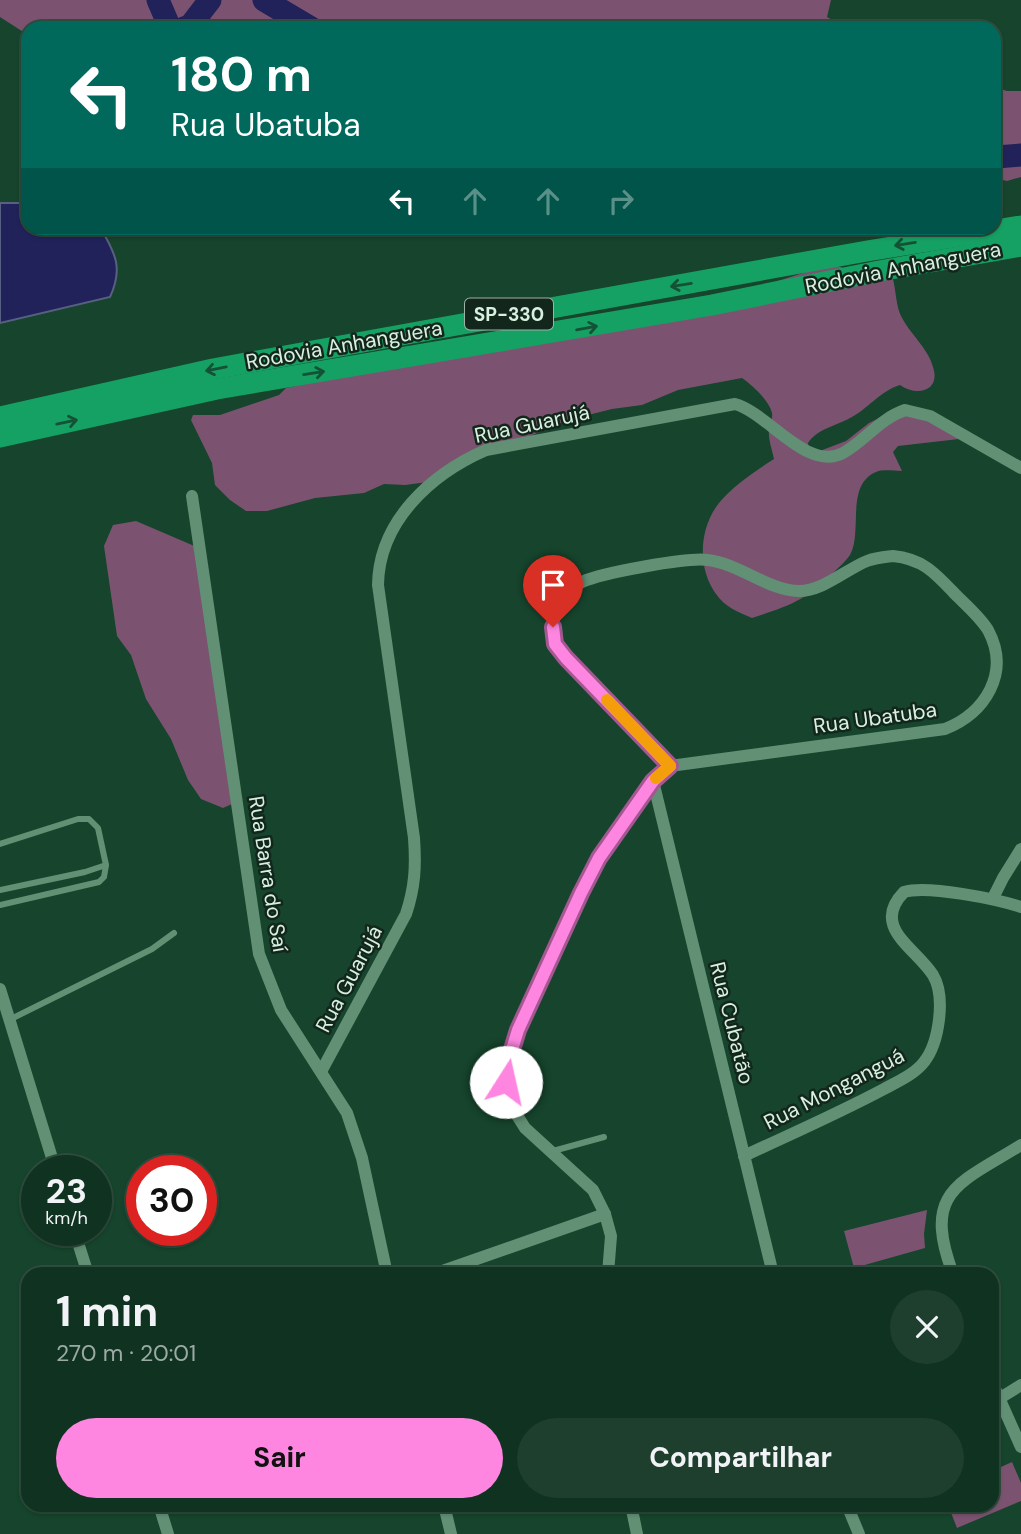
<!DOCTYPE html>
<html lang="pt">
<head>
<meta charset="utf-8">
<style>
	:root { --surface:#103321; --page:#1e3f2e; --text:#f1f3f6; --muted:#9caaa5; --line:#304e3f; --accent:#fe86e0 }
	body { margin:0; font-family:"DM Sans",sans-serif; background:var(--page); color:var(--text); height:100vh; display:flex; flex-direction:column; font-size:26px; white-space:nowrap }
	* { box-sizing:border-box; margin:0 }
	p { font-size:23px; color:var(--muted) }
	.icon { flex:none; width:38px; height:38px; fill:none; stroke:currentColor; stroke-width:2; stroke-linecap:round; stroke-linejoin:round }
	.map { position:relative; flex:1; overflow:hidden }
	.panel { position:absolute; left:21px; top:1267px; width:978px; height:245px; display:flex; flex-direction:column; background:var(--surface); border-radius:21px; box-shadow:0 2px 5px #0004,0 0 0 2px var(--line) }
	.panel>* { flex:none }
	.guide { position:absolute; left:21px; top:21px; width:980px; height:214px; border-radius:21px; box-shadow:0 2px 5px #0004,0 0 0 2px var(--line); background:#00695c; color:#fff; overflow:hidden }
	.speed { position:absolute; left:21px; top:1155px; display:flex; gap:14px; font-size:35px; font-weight:700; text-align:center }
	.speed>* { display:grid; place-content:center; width:91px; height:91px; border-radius:50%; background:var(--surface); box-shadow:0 2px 5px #0004,0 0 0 2px var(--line); line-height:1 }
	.speed small { font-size:18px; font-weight:400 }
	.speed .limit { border:10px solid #d22; background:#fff; color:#111 }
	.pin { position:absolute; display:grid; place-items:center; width:60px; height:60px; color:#fff; margin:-72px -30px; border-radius:50% 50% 50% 0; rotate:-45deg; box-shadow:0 0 7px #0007 }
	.pin .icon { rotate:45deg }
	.me { position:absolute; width:77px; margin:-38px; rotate:10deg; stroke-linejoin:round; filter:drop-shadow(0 0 5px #0008) }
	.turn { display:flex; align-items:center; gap:24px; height:147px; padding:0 35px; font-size:32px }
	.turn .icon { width:91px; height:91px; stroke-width:2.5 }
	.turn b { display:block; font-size:49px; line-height:60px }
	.lanes { display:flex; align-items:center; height:66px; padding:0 35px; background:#0003; justify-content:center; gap:35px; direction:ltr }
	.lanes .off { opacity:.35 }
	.round { display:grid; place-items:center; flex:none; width:74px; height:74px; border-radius:37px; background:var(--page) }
	.summary { display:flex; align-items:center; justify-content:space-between; height:119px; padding:0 35px }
	h1 { font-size:42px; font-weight:700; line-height:52px }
	.cta { display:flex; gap:14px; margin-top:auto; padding:14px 35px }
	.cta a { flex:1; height:80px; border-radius:42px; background:var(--accent); color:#111; font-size:28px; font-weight:700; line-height:80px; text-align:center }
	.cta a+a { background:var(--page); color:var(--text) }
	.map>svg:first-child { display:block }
	.green { fill:#7b5370 }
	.water { fill:#21225a; stroke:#586082; stroke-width:2 }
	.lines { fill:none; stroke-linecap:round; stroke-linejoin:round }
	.river { stroke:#21225a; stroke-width:23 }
	.lane { stroke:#619074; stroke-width:6 }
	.street { stroke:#619074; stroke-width:12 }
	.highway { stroke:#16a164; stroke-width:21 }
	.oneway { stroke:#145135 }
	.route-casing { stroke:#a55792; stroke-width:18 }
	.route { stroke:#fe86e0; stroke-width:12 }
	.slow { stroke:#f59e0b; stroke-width:12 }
	.labels { text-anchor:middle; stroke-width:5; stroke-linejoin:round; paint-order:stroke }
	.shield { fill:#13261b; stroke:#9cb3a5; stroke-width:2 }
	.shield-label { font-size:19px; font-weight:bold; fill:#d7f0e0 }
	.street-label { font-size:21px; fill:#d7f0e0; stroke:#13261b }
</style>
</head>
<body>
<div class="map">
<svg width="1021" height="1534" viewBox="0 0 1021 1534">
	<rect width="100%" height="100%" fill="#16442c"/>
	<g class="green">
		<polygon points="0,0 831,0 827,17 834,21 855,24 857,28 28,28 28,35 0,17"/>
		<polygon points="994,87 1007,91 1021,91 1021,177 1007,181 994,178"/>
		<path d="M 836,265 L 862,276 L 893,279 C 896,291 896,306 901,316 C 910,334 928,348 933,367 C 941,391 917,397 900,385 C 880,391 868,409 850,418 C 836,426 817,429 808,443 L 809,450 L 817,452 L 846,441 L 869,423 L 889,413 L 923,415 L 959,439 L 898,446 L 893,452 L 902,471 C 894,471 883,469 876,472 C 845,485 863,532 850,555 C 846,561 840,566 835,571 C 807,600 789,606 752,618 C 738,612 725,607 716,594 C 697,568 699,528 719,503 C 733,486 755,471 774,459 C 772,449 768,439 769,430 C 770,424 773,419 772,413 C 769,400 752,385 742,378 L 678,390 L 642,405 L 612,409 L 568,420 L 523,439 L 489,448 L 428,482 L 405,485 L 384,484 L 364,493 L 315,498 L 267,511 L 246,511 L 230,500 L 215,485 L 212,463 L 191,420 L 193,415 L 220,415 L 279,395 L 286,388 L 762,286 L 825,266 Z"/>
		<polygon points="136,521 199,548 240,798 243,799 223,808 201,799 188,780 171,739 146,699 131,655 117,636 104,546 113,525"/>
		<polygon points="927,1210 924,1234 925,1248 854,1268 844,1231"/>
		<polygon points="1012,1462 1021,1483 1021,1501 957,1528 948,1505 992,1505 992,1471"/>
	</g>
	<path class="water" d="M 0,203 L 28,203 L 28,228 L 101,229 C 116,254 123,269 110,297 L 0,323 Z"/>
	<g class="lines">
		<g class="river">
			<polyline points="158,0 170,28"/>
			<polyline points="264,0 311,28"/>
			<polyline points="184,28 190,26 210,0"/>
			<polyline points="994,155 997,157 1021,155"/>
		</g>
		<g class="lane">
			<polyline points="0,844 78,819 89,819 98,828 106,865 85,872 0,890"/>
			<polyline points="0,905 99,882 104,877 106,865"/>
			<polyline points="9,1020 152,949 174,933"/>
			<polyline points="553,1151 604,1137"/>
		</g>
		<g class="street">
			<polyline points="192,496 259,954 281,1010 347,1113 362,1158 387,1274"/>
			<path d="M 893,556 C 923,559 935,573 955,594 C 966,605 980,617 988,630 C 1011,673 985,713 945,729 L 670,766 L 566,658 C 563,654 558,650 556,645 C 546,624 562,591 582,582 C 601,573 688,557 708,560 C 740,564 767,590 799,591 C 823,591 845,570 867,561 C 875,558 885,557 893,556 Z"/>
			<polyline points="653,781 773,1274"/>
			<polyline points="993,898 1003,878 1021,849"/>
			<polyline points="0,989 56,1171"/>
			<path d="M 322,1070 L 406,914 C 415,887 416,866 414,838 L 378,585 C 379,521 431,474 486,450 L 735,404 C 768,413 807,472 843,453 C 865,441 879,419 905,410 L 930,416 L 1021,468"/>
			<path d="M 744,1156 C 791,1134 839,1113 884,1089 C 897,1082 915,1074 924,1062 C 939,1043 946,997 933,975 C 916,948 870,927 904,892 C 928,885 996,899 1021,907"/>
			<polyline points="74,1230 88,1274"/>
			<polyline points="434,1274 605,1214"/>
			<polyline points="608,1274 611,1236 605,1214 593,1190 525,1128 513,1109 506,1082 510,1056 518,1029 581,893 599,858 653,781 670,766"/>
			<path d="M 953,1274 C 922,1191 958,1184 1021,1145"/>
			<polyline points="992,1382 1021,1447"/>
			<polyline points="992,1403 1021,1385"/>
			<polyline points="159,1505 168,1534"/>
			<polyline points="444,1505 451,1534"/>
			<polyline points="631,1505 637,1534"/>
			<polyline points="847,1505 859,1534"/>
		</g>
		<g class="highway">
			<polyline points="0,417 213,369 867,251 1021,226"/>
			<polyline points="0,437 217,389 712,305 879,271 1021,246"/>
		</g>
	</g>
	<defs><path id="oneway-shaft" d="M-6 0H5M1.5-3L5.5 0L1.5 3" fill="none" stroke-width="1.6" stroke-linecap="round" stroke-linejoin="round" transform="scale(1.75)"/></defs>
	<g class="oneway">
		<use href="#oneway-shaft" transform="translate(905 244) rotate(171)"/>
		<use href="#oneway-shaft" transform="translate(681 285) rotate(171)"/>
		<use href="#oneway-shaft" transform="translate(587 328) rotate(-10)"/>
		<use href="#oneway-shaft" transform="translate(216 369) rotate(169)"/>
		<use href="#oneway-shaft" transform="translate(314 373) rotate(-9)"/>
		<use href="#oneway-shaft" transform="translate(67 422) rotate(-12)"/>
	</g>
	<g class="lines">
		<defs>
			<polyline id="route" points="506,1082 510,1056 518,1030 581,893 599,858 653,781 670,766 566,658 555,644 553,627"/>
		</defs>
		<use href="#route" class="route-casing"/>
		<use href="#route" class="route"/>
		<polyline class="slow" points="607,700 670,766 656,778"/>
	</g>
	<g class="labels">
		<rect class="shield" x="465" y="298.5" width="88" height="31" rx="5"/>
		<g class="shield-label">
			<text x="509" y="321">SP-330</text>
		</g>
		<g class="street-label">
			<text transform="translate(903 268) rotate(-11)" y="7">Rodovia Anhanguera</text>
			<text transform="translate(344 345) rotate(-10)" y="7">Rodovia Anhanguera</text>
			<text transform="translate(532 424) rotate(-12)" y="7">Rua Guarujá</text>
			<text transform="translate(875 718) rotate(-8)" y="7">Rua Ubatuba</text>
			<text transform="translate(268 874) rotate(81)" y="7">Rua Barra do Saí</text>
			<text transform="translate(349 979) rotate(-62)" y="7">Rua Guarujá</text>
			<text transform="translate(732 1023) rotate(76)" y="7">Rua Cubatão</text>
			<text transform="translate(834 1089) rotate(-27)" y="7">Rua Monganguá</text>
		</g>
	</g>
</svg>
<div class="speed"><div>23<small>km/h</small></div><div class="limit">30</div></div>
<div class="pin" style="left:553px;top:627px;background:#d93025"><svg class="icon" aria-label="arrive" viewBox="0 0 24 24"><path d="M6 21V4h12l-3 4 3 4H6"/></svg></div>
<svg class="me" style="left:506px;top:1082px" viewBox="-20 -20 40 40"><circle r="19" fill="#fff"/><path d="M0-13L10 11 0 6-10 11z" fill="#fe86e0"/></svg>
<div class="guide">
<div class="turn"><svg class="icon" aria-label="left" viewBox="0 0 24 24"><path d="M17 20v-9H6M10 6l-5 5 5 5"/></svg><div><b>180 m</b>Rua Ubatuba</div></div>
<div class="lanes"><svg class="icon" aria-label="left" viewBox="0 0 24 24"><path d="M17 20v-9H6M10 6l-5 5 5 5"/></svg><svg class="icon off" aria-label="ahead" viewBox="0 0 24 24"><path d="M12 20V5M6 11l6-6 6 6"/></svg><svg class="icon off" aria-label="ahead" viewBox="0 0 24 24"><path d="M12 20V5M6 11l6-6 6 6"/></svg><svg class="icon off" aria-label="right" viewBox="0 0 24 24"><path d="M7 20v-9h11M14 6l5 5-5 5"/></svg></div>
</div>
<section class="panel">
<div class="summary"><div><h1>1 min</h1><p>270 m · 20:01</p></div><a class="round"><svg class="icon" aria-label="close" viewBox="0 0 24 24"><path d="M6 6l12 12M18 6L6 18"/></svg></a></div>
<div class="cta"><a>Sair</a><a>Compartilhar</a></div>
</section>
</div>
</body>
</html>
